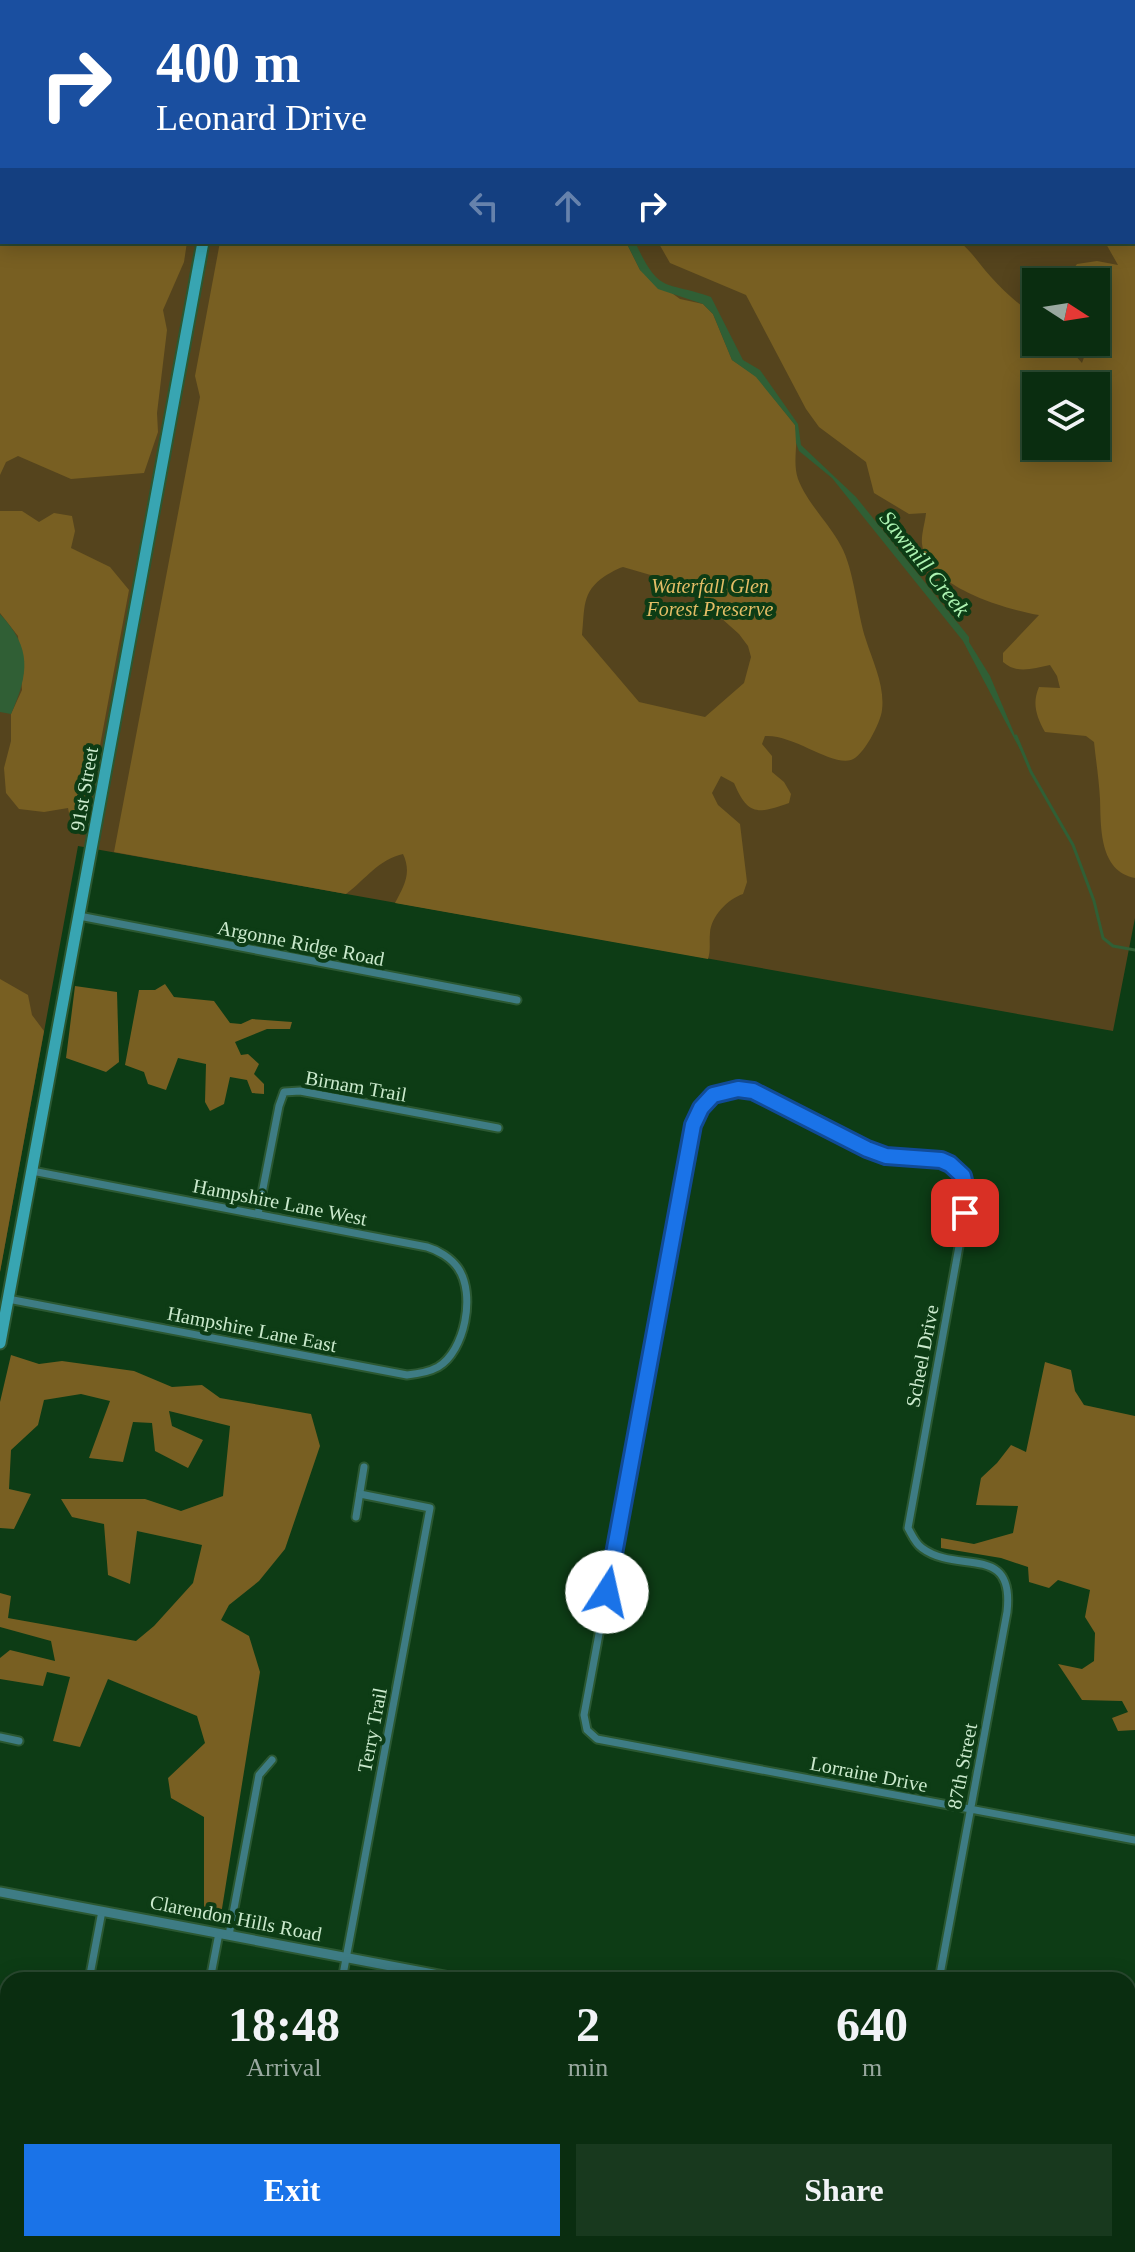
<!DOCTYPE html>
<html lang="en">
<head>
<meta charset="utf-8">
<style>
	:root { --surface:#0a2d10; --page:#18391e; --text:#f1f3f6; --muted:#99a89f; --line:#2a4930; --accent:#1a73e8 }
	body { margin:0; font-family:"Times New Roman",serif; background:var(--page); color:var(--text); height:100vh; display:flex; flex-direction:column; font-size:30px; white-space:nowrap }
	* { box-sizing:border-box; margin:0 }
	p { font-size:26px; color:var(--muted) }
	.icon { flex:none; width:44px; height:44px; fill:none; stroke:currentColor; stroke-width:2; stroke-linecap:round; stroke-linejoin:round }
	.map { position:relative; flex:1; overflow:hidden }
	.panel { position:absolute; left:0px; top:1972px; width:1136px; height:280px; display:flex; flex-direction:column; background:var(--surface); border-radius:24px 24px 0 0; box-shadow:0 4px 20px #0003,0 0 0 2px var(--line) }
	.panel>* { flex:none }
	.banner { position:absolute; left:0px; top:0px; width:1136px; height:244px; box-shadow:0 4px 20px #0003,0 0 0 2px var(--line); background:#1a4fa0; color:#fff; overflow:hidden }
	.needle { width:52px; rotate:102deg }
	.tools { position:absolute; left:1022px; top:268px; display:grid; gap:16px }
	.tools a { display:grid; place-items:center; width:88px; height:88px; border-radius:0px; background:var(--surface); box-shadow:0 4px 20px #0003,0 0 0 2px var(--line); font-size:40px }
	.pin { position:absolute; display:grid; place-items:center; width:68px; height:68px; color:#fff; margin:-34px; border-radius:16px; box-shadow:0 4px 12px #0006 }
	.me { position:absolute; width:88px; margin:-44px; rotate:10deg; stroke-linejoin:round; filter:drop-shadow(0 0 6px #0008) }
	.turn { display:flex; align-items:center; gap:28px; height:168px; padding:0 24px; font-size:36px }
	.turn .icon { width:104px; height:104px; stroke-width:2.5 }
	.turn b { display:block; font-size:56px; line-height:68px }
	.lanes { display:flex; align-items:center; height:76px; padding:0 24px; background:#0003; justify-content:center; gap:40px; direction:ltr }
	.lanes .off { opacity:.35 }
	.eta { display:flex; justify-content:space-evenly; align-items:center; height:136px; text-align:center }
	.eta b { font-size:48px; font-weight:600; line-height:56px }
	.cta { display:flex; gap:16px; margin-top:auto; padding:16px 24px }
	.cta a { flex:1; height:92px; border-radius:0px; background:var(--accent); color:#fff; font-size:32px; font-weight:600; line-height:92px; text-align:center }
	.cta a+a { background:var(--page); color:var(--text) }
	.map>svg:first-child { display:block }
	.green { fill:#55441d; fill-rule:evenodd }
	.forest { fill:#785f22; fill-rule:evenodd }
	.water { fill:#305f35 }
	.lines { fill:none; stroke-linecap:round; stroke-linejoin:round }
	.stream { stroke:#305f35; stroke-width:3 }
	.minor-casing { stroke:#2b5832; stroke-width:11 }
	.tertiary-casing { stroke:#2b5832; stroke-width:13 }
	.secondary-casing { stroke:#2b5832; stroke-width:15 }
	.motorway-casing { stroke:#2b5832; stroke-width:18 }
	.minor { stroke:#3e7c84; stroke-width:7 }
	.tertiary { stroke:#3e7c84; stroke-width:9 }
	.secondary { stroke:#38a5b2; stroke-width:11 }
	.motorway { stroke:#5added; stroke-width:14 }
	.route-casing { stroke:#114b97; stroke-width:20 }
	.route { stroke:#1a73e8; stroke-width:14 }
	.labels { text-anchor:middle; stroke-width:8; stroke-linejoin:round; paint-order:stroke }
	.park-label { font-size:20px; font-style:italic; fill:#e3bd66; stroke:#0d3c15 }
	.street-label { font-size:20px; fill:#cbeacd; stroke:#0d3c15 }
	.water-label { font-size:22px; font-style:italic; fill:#adf4b2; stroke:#0d3c15 }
</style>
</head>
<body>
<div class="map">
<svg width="1135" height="2252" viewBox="0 0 1135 2252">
	<rect width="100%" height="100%" fill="#0d3c15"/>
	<g class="green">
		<path d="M 0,0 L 697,2 L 2,2 L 2,242 L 1134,242 L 1135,98 L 1135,918 L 1113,1031 L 78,846 L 0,1272 ZM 1036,282 L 1096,282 L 1096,342 L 1036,342 ZM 1036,386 L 1096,386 L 1096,446 L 1036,446 Z"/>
		<polygon points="533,2244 787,2244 796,2252 529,2252"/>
	</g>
	<g class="forest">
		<path d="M 1134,98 L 1135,98 L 1135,878 C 1099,871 1101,827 1100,799 C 1099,780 1096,761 1094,742 L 1086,736 L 1045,732 C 1036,716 1032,703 1039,687 L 1060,688 L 1057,676 L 1050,665 C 1033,668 1018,675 1003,662 L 1003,653 L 1039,615 C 1005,609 927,587 922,544 C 921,535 925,523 926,513 L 909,514 L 874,493 L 866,462 L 819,427 L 806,409 L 746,295 L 670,263 L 658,242 L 960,242 C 973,253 980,265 991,277 C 1005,293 1020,305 1036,317 L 1036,342 L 1063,342 L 1082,363 L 1088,346 L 1086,342 L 1096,342 L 1096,282 L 1070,282 L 1069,275 L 1077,264 L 1097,261 L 1118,265 L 1105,242 L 1134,242 ZM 1036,386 L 1096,386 L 1096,446 L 1036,446 Z"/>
		<polygon points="0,203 2,203 2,242 187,242 184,262 163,310 167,330 157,413 158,432 144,473 71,479 18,456 6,462 0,475"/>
		<path d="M 220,242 L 626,242 L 640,270 L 680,299 L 703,304 L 713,314 L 732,360 L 756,376 L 795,425 C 799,443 792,461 798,479 C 807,503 829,523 841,546 C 854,569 857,613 866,640 C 873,662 885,686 882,710 C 881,722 863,757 851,760 C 831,766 793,734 765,736 L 762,744 L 772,756 L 772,772 L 784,782 L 791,794 L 789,803 C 758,814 748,816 734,783 L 721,776 L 712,793 L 718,805 L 740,824 L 747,882 L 743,894 C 728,899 711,916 710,933 C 709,943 711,949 708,959 L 395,903 C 404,886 412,873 403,854 C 378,860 367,878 346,894 L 114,852 L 200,397 L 195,376 ZM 623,567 L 685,585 L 699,602 L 702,601 L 739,634 L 748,646 L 751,657 L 744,683 L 705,717 L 639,702 L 582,635 C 585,609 581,592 605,576 C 612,572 616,569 623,567 Z"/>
		<polygon points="0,511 22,511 39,522 54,513 72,516 75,531 71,548 110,567 129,590 85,826 70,818 68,808 44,812 19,809 6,793 4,768 11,741 11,714 22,690 18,636 0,613"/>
		<polygon points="0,979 28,995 32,1015 44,1031 0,1272"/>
		<polygon points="165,984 174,997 214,1001 230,1023 241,1024 252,1019 292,1022 290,1029 267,1029 235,1042 241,1055 248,1054 259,1064 254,1074 264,1084 264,1094 252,1093 247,1080 230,1077 224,1104 210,1111 205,1102 206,1064 178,1058 166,1090 148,1084 144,1072 125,1065 139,990 155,990"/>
		<polygon points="75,986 117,992 119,1062 106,1072 66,1058"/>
		<polygon points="11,1355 39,1364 62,1361 134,1371 172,1387 202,1385 220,1398 311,1414 320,1446 285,1549 259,1581 229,1605 221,1620 249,1636 260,1672 220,1921 204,1914 204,1817 171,1798 168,1778 205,1743 197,1716 108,1679 80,1747 53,1741 70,1677 47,1672 43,1686 0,1679 0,1658 10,1650 55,1661 51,1641 0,1627 0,1593 11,1596 8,1618 136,1641 154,1626 193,1583 202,1545 137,1531 130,1584 108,1575 104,1524 72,1517 61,1499 145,1499 181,1511 223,1496 230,1426 169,1411 172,1426 203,1440 188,1468 155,1451 152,1423 133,1422 123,1462 89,1458 110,1401 81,1394 44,1400 38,1425 11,1450 9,1489 31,1494 14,1529 0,1528 0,1402"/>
		<polygon points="1045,1362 1071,1370 1075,1391 1084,1405 1135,1416 1135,1730 1118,1731 1112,1718 1128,1712 1122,1701 1082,1700 1058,1664 1082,1669 1094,1661 1095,1633 1085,1617 1090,1590 1058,1580 1049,1588 1029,1582 1028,1567 1001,1558 941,1548 941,1538 974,1544 1013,1533 1018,1506 976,1505 981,1478 997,1463 1011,1445 1026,1452"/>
	</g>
	<g class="water">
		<path d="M 626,242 L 635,242 C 660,295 663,280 711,297 L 743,360 L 760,370 L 798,424 L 801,445 L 856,497 L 969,637 L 969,642 L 990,676 L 1025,759 L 963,641 L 832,478 L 799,451 L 796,443 L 795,425 L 756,377 L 732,360 L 713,314 L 703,304 L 658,289 L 640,270 Z"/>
		<path d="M 0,614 C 32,648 29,673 11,714 L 0,712 Z"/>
	</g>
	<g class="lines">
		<g class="stream">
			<polyline points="274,0 282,2"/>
			<polyline points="1016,736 1031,772 1073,845 1094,901 1103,938 1113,946 1135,950"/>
		</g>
		<defs>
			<g id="minor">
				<polyline points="569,0 570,2"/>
				<polyline points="707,0 707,2"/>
				<polyline points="1134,80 1135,80"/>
				<polyline points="79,916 517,1000"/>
				<polyline points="258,1214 279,1106 284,1092 300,1091 498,1128"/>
				<path d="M 8,1299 L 407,1375 C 417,1374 429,1372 438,1367 C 465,1351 476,1294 458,1268 C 451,1258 438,1250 427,1247 L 32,1171"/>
				<polyline points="356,1517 364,1467"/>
				<polyline points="0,1737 19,1741"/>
				<polyline points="229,1935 259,1775 272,1760"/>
				<polyline points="89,1980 102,1911"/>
				<polyline points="210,1980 219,1933"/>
				<polyline points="342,1980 430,1508 360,1494"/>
				<path d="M 939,1980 L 1007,1612 C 1015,1542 958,1575 922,1548 C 915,1543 912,1535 908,1528 L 965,1213 L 967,1193 L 963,1176 L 950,1164 L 941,1160 L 886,1156 L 867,1149 L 753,1091 C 725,1084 701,1097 693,1125 L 584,1715 L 587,1730 L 597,1739 L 1135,1840"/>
				<polyline points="0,2220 8,2222"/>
				<polyline points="787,2244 796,2252"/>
				<polyline points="160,2252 161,2244"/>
				<polyline points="290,2252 291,2244"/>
				<polyline points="528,2252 532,2244"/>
				<polyline points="887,2252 888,2244"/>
			</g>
			<g id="tertiary">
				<polyline points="0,1892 465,1980"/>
				<polyline points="1128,2106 1135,2107"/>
			</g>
			<g id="secondary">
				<polyline points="917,0 931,2"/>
				<polyline points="750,2 759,0"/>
				<polyline points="1134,25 1135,25"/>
				<polyline points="1134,45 1135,45"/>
				<polyline points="0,114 2,114"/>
				<polyline points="0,1343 203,242"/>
			</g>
			<g id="motorway">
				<polyline points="1014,0 1043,0"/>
				<polyline points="1134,58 1135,58"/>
			</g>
		</defs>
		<use href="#minor" class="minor-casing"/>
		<use href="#tertiary" class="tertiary-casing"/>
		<use href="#secondary" class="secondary-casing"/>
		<use href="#motorway" class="motorway-casing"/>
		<use href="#minor" class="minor"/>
		<use href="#tertiary" class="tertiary"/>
		<use href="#secondary" class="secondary"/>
		<use href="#motorway" class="motorway"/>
	</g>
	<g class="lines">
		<defs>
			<polyline id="route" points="607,1592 693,1125 701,1108 713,1095 738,1089 753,1091 867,1149 886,1156 941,1160 950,1164 963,1176 967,1193 965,1213"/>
		</defs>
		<use href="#route" class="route-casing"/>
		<use href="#route" class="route"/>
	</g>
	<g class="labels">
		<g class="park-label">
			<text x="710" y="593">Waterfall Glen<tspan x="710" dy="23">Forest Preserve</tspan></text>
		</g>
		<g class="street-label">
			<text transform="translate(84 789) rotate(-80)" y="7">91st Street</text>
			<text transform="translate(301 943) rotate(11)" y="7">Argonne Ridge Road</text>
			<text transform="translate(356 1086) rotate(10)" y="7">Birnam Trail</text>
			<text transform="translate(280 1202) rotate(11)" y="7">Hampshire Lane West</text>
			<text transform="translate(252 1329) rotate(11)" y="7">Hampshire Lane East</text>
			<text transform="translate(922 1356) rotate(-79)" y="7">Scheel Drive</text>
			<text transform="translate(372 1730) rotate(-79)" y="7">Terry Trail</text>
			<text transform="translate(962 1766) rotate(-79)" y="7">87th Street</text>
			<text transform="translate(869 1774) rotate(11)" y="7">Lorraine Drive</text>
			<text transform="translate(236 1918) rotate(11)" y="7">Clarendon Hills Road</text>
		</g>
		<g class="water-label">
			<text transform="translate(925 563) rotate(51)" y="8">Sawmill Creek</text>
		</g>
	</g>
</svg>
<div class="tools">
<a><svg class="needle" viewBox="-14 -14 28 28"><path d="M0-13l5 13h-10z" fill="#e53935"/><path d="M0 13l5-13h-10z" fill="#99a89f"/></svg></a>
<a><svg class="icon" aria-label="layers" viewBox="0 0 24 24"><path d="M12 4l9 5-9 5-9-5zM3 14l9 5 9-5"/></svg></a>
</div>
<div class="pin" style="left:965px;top:1213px;background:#d93025"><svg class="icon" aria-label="arrive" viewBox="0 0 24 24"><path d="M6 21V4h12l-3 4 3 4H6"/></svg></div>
<svg class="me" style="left:607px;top:1592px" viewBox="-20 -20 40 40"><circle r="19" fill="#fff"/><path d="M0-13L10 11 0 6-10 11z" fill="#1a73e8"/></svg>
<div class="banner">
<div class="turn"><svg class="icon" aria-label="right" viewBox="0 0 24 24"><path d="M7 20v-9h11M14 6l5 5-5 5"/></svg><div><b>400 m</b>Leonard Drive</div></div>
<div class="lanes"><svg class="icon off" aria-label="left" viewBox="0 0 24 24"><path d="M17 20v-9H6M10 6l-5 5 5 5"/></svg><svg class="icon off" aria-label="ahead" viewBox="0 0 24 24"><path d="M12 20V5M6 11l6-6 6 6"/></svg><svg class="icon" aria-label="right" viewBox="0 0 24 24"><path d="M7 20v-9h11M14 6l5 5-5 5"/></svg></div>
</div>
<section class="panel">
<div class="eta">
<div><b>18:48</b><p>Arrival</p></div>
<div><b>2</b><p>min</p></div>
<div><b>640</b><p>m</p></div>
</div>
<div class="cta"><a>Exit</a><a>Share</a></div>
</section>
</div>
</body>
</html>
